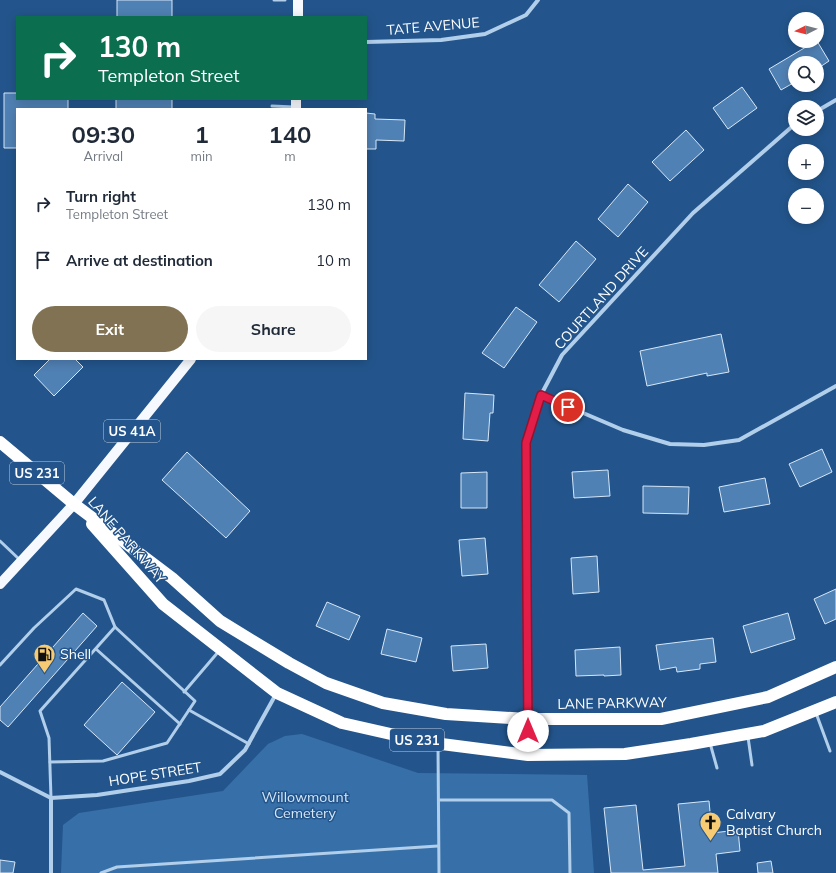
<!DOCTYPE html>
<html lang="en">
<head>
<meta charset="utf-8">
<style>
	:root { --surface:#fff; --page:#f6f6f7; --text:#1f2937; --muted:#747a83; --accent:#807252 }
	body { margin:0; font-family:Mulish,sans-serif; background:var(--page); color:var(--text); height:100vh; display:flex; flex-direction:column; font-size:15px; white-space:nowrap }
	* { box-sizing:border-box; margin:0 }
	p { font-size:13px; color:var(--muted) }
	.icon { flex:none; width:22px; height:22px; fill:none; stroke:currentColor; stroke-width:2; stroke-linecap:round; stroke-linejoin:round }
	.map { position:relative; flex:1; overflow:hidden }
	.details { position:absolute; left:16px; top:108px; width:351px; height:252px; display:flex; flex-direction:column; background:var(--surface); border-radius:0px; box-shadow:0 2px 10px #0003 }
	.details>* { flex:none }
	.hud { position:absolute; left:16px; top:16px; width:351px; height:84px; border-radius:0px; box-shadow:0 2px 10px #0003; background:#0b6e4f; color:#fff; overflow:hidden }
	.needle { width:26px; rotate:264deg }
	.tools { position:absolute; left:788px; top:12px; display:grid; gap:8px }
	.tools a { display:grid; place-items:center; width:36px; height:36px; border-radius:50%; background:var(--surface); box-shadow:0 2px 10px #0003; font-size:20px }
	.pin { position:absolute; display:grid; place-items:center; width:34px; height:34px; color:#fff; margin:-17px; border:2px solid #fff; border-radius:50%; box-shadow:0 1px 4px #0007 }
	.me { position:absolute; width:44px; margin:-22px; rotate:0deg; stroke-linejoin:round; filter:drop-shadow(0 0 3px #0008) }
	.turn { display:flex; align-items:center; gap:14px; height:84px; padding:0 16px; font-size:18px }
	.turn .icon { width:52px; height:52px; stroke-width:2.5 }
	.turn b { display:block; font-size:28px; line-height:34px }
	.eta { display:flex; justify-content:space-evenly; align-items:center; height:68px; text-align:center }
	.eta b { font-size:24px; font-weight:700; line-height:28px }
	.primary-button { display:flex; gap:8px; margin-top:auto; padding:8px 16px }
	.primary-button a { flex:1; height:46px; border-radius:24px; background:var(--accent); color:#fff; font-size:16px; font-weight:700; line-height:46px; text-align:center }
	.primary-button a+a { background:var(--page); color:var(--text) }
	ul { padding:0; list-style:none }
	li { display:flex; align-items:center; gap:12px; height:56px; padding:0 16px }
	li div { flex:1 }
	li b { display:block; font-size:15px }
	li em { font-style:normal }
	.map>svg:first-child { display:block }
	.green { fill:#3770a8 }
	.building { fill:#5081b4; stroke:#d6e7f8 }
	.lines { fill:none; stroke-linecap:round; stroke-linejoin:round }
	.lane { stroke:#b1ceeb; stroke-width:3 }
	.street { stroke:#b1ceeb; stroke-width:4 }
	.primary { stroke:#f6f9fe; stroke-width:10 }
	.highway { stroke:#fff; stroke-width:12 }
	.route-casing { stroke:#92132f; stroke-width:10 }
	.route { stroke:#e11d48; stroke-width:7 }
	.labels { text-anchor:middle; stroke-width:3; stroke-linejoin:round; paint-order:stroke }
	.shield { fill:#23558c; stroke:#bdccdc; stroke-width:1 }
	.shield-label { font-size:13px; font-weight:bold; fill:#fff }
	.street-label { font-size:14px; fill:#fff; stroke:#23558c }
	.poi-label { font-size:14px; fill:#fff; stroke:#23558c; text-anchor:start }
	.park-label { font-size:14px; fill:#d6e7f8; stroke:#23558c }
</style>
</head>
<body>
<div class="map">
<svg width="836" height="873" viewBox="0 0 836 873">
	<rect width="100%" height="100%" fill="#23558c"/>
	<polygon class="green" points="302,734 418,773 587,775 594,873 61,873 63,825 79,813 223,791 268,744 285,736"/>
	<g class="building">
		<rect x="117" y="0" width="55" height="17"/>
		<polygon points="816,41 817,41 829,61 817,69 817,63 795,63 795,82 781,90 769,69"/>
		<polygon points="742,87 757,108 728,129 713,108"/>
		<polygon points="4,93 17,93 17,99 68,99 68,109 17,109 17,148 4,148"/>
		<rect x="116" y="99" width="56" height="10"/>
		<polygon points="366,113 375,114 375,119 405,120 404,141 376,140 376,149 366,149"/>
		<polygon points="686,130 704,150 670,181 652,162"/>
		<polygon points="628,184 648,202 618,237 598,219"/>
		<polygon points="576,241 596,259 559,302 539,285"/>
		<polygon points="516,307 537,322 504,368 482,353"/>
		<polygon points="721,334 729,372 707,376 707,373 647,386 640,351"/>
		<polygon points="50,359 75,359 83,367 54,396 34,375"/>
		<polygon points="465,393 494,395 493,413 490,413 488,441 463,439"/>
		<polygon points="822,449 832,472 800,487 789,464"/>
		<polygon points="187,452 250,511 226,538 162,480"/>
		<polygon points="608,470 610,496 574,498 572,472"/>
		<polygon points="487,472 487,508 461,508 461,473"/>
		<polygon points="765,478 770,504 724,512 719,487"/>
		<polygon points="643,486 689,487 688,514 643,513"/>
		<polygon points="485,538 488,574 462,576 459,540"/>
		<polygon points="597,556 599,592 573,594 571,558"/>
		<polygon points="836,589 836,619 825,624 814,599"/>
		<polygon points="327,602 360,616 349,640 316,626"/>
		<polygon points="83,613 97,626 8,727 0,720 0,707"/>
		<polygon points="788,613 795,639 751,653 743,626"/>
		<polygon points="387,629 422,638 416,662 381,654"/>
		<polygon points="713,638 716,662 700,664 700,669 677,672 676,667 660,670 656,645"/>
		<polygon points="486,644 488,668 453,671 451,646"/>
		<polygon points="620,647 621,675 604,676 604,675 576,676 575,650"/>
		<polygon points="122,682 155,712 117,755 84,725"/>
		<polygon points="709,801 712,833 738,830 740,851 716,854 718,873 611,873 604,808 636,805 643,870 685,866 678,804"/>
		<polygon points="0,860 15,862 13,873 0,873"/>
		<polygon points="771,861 773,873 758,873 757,863"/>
	</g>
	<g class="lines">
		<g class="lane">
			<polyline points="274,0 285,0"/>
			<polyline points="272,106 294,107"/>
			<polyline points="0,541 20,560"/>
			<polyline points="96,649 180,724"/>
			<polyline points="0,665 34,628 76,589 104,600 115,627 40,711 49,738 51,798"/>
			<polyline points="184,692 219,651"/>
			<polyline points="189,710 249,744"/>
			<polyline points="816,713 830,751"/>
			<polyline points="748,737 752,765"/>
			<polyline points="710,743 717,768"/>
			<polyline points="438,745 439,873"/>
			<polyline points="50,762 103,761 167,743 195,701 115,627"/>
			<polyline points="439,800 552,800 569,813 570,873"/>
			<polyline points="101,873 117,867 438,846"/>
		</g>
		<g class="street">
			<polyline points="366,42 441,40 485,34 526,15 538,0"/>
			<polyline points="817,111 836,100"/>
			<polyline points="541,395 623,430 670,444 704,445 739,440 836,386"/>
			<polyline points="528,753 526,443 541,395 562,355 693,213 795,124"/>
			<polyline points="0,772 51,798 97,795 189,781 220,774 245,750 276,694"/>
			<polyline points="51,873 51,798"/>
		</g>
		<g class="primary">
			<polyline points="298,17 298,0"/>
			<polyline points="296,109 296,99"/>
			<polyline points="0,584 74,504 191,359"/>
		</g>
		<g class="highway">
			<polyline points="0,442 74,504 172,578 220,621 289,663 326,683 383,703 446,714 528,719 661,719 768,697 836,667"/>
			<polyline points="92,524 163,604 277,693 342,723 426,742 528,755 625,754 691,744 764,731 836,702"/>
		</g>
	</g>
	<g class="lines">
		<defs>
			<polyline id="route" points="528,731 526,443 541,395 568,407"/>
		</defs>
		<use href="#route" class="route-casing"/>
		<use href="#route" class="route"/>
	</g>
	<defs>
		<symbol id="fuel-pin" viewBox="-11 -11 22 30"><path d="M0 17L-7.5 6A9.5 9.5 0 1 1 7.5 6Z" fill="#f6cb74" stroke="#23558c"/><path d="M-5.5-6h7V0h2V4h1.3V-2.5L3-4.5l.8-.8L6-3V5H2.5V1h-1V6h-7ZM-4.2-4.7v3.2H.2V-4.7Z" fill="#111"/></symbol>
		<symbol id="church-pin" viewBox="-11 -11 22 30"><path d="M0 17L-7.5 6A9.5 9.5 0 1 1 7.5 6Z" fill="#f6cb74" stroke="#23558c"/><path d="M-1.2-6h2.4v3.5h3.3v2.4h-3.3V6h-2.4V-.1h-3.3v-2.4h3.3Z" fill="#111"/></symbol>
	</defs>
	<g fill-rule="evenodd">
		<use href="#fuel-pin" x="32" y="642" width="25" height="34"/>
		<use href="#church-pin" x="698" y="810" width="25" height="34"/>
	</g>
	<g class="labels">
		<g class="shield">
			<rect x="104" y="420" width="56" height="22" rx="3"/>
			<rect x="10" y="462" width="54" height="22" rx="3"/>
			<rect x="390" y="729" width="54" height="22" rx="3"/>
		</g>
		<g class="shield-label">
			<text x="132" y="436">US 41A</text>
			<text x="37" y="478">US 231</text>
			<text x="417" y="745">US 231</text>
		</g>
		<g class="street-label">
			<text transform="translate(433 26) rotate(-5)" y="5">TATE AVENUE</text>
			<text transform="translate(601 298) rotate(-48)" y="5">COURTLAND DRIVE</text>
			<text transform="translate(127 540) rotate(49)" y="5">LANE PARKWAY</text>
			<text transform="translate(612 703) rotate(-1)" y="5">LANE PARKWAY</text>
			<text transform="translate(155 774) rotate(-9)" y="5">HOPE STREET</text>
		</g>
		<g class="poi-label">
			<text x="60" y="659">Shell</text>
			<text x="726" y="819">Calvary<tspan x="726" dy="16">Baptist Church</tspan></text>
		</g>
		<g class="park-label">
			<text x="305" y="802">Willowmount<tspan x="305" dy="16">Cemetery</tspan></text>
		</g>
	</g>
</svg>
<div class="tools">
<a><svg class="needle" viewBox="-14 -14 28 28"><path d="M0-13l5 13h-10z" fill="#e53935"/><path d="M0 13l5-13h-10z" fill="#747a83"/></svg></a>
<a><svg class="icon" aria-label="search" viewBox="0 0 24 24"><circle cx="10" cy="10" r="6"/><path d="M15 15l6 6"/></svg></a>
<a><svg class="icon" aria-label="layers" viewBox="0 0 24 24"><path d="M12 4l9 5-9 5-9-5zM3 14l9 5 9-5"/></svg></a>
<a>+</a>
<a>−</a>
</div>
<div class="pin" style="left:568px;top:407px;background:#d93025"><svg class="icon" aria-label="arrive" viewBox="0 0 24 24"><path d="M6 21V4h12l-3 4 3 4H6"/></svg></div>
<svg class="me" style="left:528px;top:731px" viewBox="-20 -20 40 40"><circle r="19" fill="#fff"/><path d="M0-13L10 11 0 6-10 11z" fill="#e11d48"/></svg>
<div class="hud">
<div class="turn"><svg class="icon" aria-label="right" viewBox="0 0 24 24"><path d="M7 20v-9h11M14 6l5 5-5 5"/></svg><div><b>130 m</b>Templeton Street</div></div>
</div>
<section class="details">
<div class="eta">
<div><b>09:30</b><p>Arrival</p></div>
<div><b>1</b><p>min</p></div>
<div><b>140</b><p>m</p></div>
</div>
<ul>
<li><svg class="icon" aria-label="right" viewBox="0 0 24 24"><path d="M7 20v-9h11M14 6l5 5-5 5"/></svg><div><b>Turn right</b><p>Templeton Street</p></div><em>130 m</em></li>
<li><svg class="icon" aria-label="arrive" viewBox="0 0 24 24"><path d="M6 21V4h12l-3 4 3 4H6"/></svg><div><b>Arrive at destination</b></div><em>10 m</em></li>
</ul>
<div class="primary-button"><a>Exit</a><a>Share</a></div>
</section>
</div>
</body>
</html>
